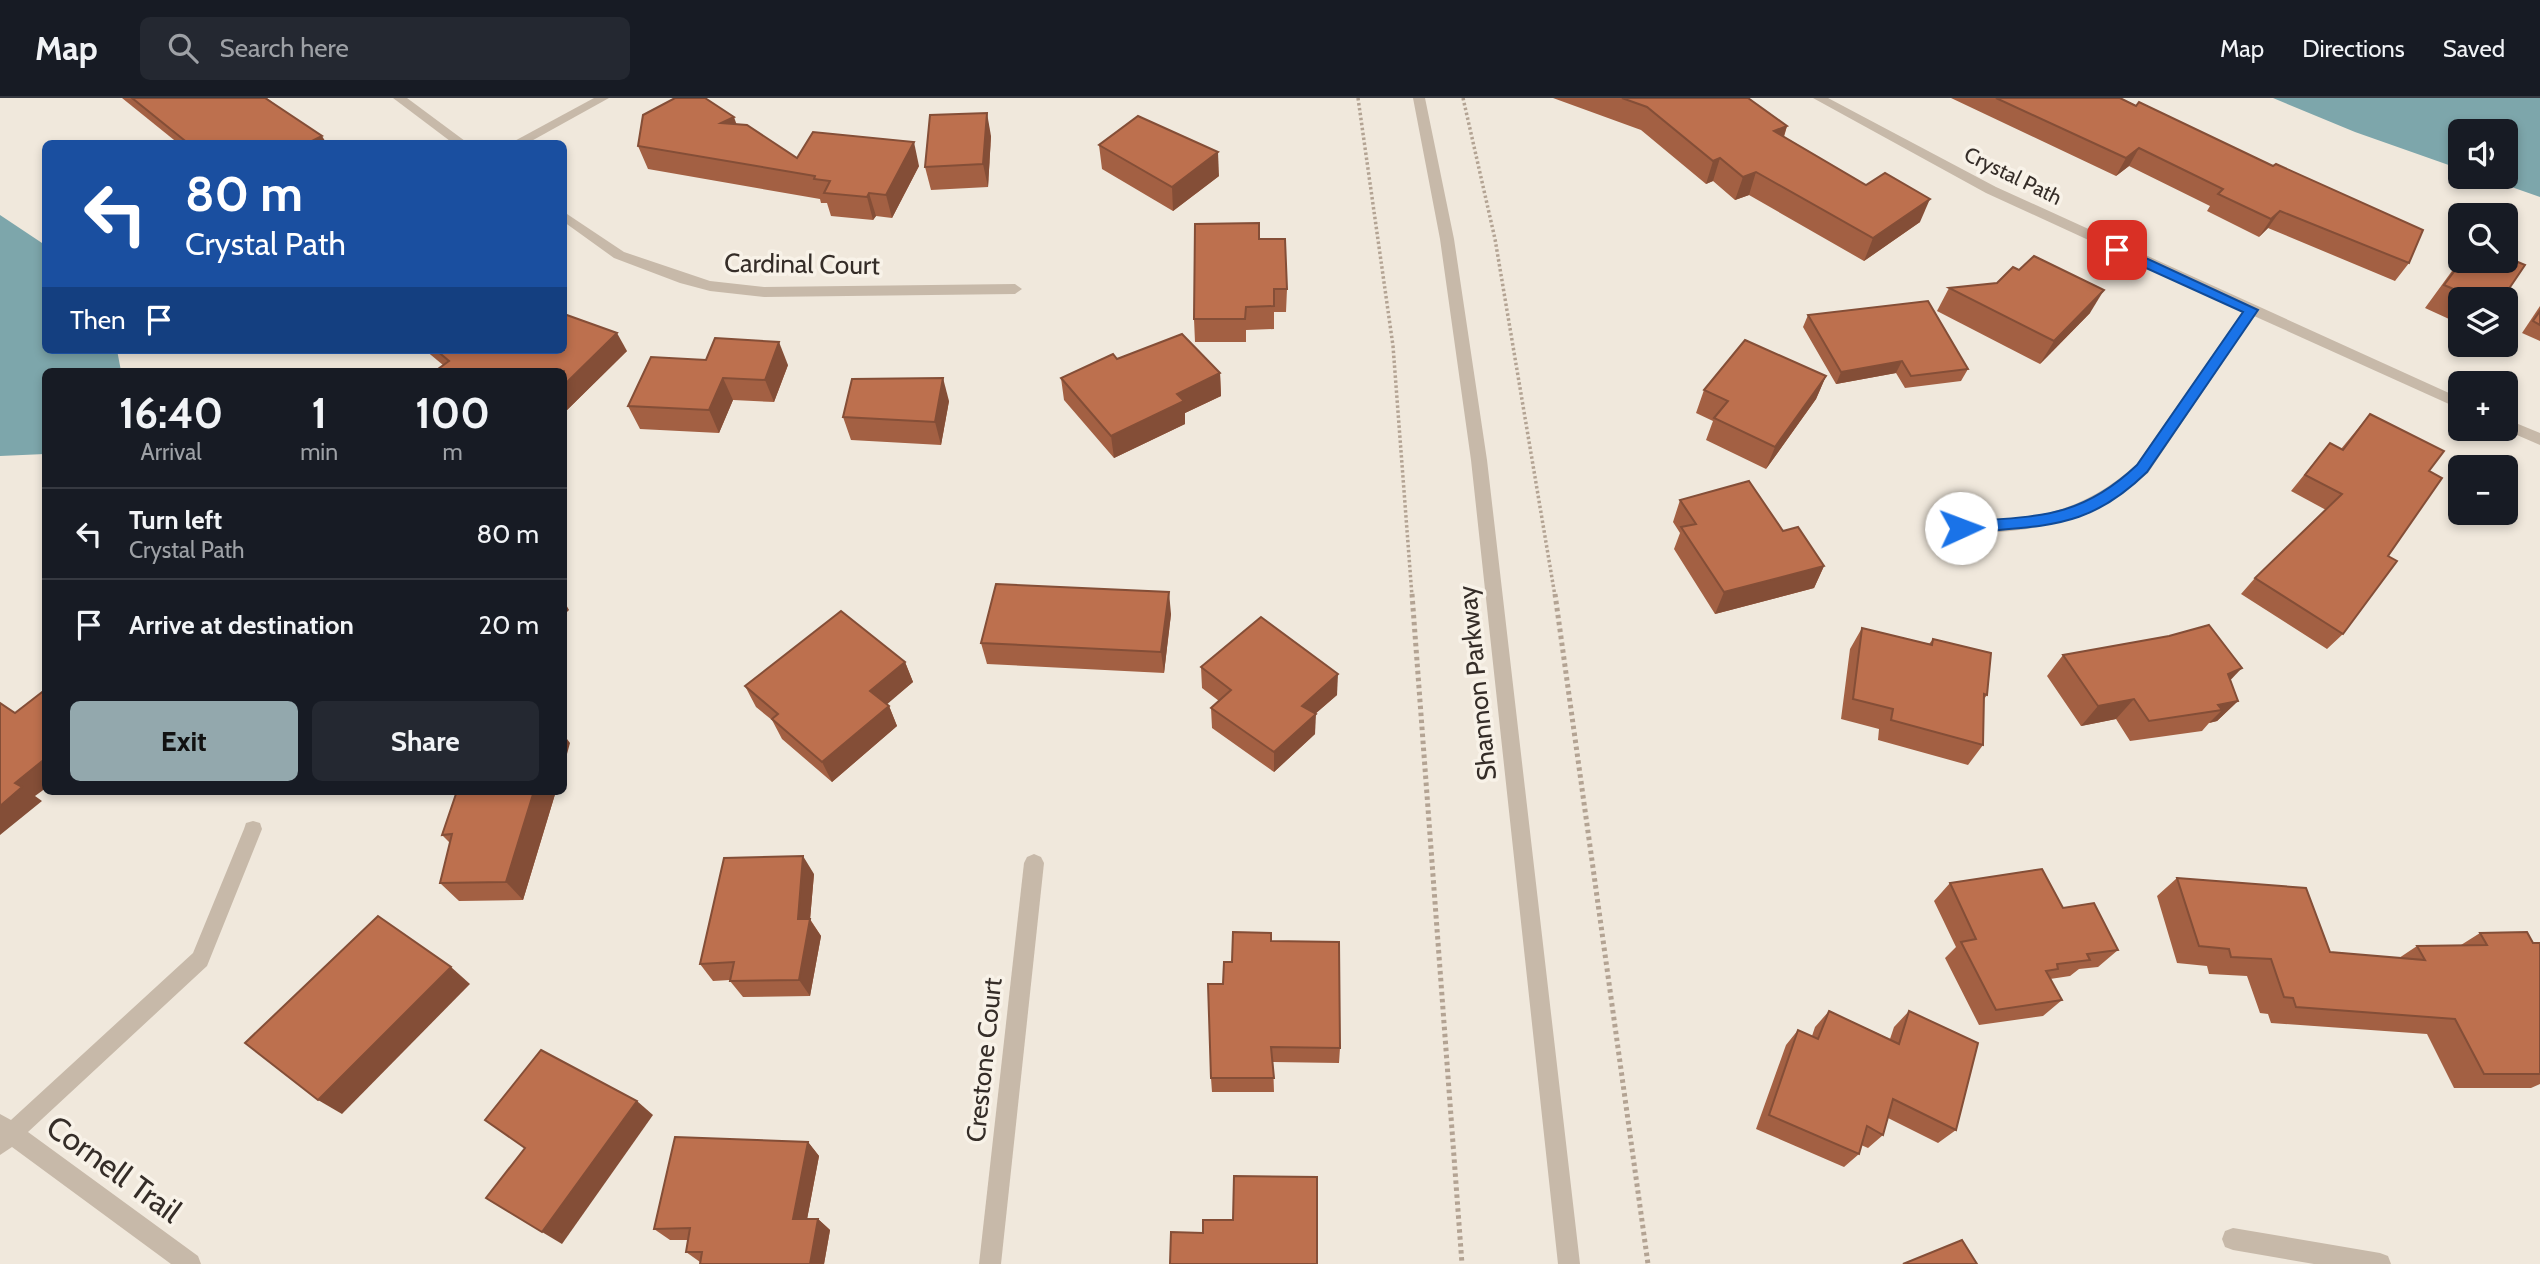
<!DOCTYPE html>
<html lang="en">
<head>
<meta charset="utf-8">
<style>
	:root { --surface:#171b24; --page:#242831; --text:#f1f3f6; --muted:#9ea1a6; --line:#363941; --accent:#93a8ad }
	body { margin:0; font-family:Cabin,sans-serif; background:var(--page); color:var(--text); height:100vh; display:flex; flex-direction:column; font-size:26px; white-space:nowrap }
	* { box-sizing:border-box; margin:0 }
	p { font-size:23px; color:var(--muted) }
	.icon { flex:none; width:38px; height:38px; fill:none; stroke:currentColor; stroke-width:2; stroke-linecap:round; stroke-linejoin:round }
	.map { position:relative; flex:1; overflow:hidden }
	.panel { position:absolute; left:42px; top:270px; width:525px; height:427px; display:flex; flex-direction:column; background:var(--surface); border-radius:10px; box-shadow:0 4px 10px #0003 }
	.panel>* { flex:none }
	.hud { position:absolute; left:42px; top:42px; width:525px; height:214px; border-radius:10px; box-shadow:0 4px 10px #0003; background:#1a4fa0; color:#fff; overflow:hidden }
	.tools { position:absolute; left:2448px; top:21px; display:grid; gap:14px }
	.tools a { display:grid; place-items:center; width:70px; height:70px; border-radius:10px; background:var(--surface); box-shadow:0 4px 10px #0003; font-size:35px }
	.pin { position:absolute; display:grid; place-items:center; width:60px; height:60px; color:#fff; margin:-30px; border-radius:14px; box-shadow:0 4px 10px #0006 }
	.me { position:absolute; width:77px; margin:-38px; rotate:88deg; stroke-linejoin:round; filter:drop-shadow(0 0 5px #0008) }
	.turn { display:flex; align-items:center; gap:24px; height:147px; padding:0 28px; font-size:32px }
	.turn .icon { width:91px; height:91px; stroke-width:2.5 }
	.turn b { display:block; font-size:49px; line-height:60px }
	.then { display:flex; align-items:center; height:66px; padding:0 28px; background:#0003; gap:14px; font-size:26px }
	.eta { display:flex; justify-content:space-evenly; align-items:center; height:119px; text-align:center }
	.eta b { font-size:42px; font-weight:700; line-height:49px }
	.action { display:flex; gap:14px; margin-top:auto; padding:14px 28px }
	.action a { flex:1; height:80px; border-radius:10px; background:var(--accent); color:#111; font-size:28px; font-weight:700; line-height:80px; text-align:center }
	.action a+a { background:var(--page); color:var(--text) }
	ul { padding:0; list-style:none }
	li { display:flex; align-items:center; gap:21px; height:91px; padding:0 28px; border-top:2px solid var(--line) }
	li div { flex:1 }
	li b { display:block; font-size:26px }
	li em { font-style:normal }
	header { display:flex; align-items:center; gap:42px; box-sizing:border-box; height:98px; padding:0 35px; background:var(--surface); border-bottom:2px solid var(--line) }
	header strong { font-size:33px }
	nav { display:flex; gap:38px; margin-inline-start:auto; font-size:24px }
	.search { width:490px; height:63px; background:var(--page); display:flex; align-items:center; gap:18px; box-sizing:border-box; padding:0 24px; border-radius:10px; color:var(--muted); font-size:26px }
	.map>svg:first-child { display:block }
	.water { fill:#7da6ab }
	.lines { fill:none; stroke-linecap:round; stroke-linejoin:round }
	.path-far1 { stroke:#b3a393; stroke-width:3.5; stroke-dasharray:2.5 2.5; stroke-linecap:butt }
	.path { stroke:#b3a393; stroke-width:5; stroke-dasharray:3.5 3.5; stroke-linecap:butt }
	.minor { fill:#c7b9a9; fill-rule:evenodd }
	.wall { fill:#a36043 }
	.shaded-wall { fill:#844e37 }
	.building { fill:#bd704e; stroke:#844e37; stroke-width:2 }
	.route { fill:#1a73e8; stroke:#114b97; stroke-width:2 }
	.labels { text-anchor:middle; stroke-width:7; stroke-linejoin:round; paint-order:stroke }
	.far-street-label { font-size:21px; fill:#352d28; stroke:#f8f2e8 }
	.street-label { font-size:26px; fill:#352d28; stroke:#f8f2e8 }
	.near-street-label { font-size:32px; fill:#352d28; stroke:#f8f2e8 }
</style>
</head>
<body>
<header>
<strong>Map</strong>
<div class="search"><svg class="icon" aria-label="search" viewBox="0 0 24 24"><circle cx="10" cy="10" r="6"/><path d="M15 15l6 6"/></svg>Search here</div>
<nav><a>Map</a><a>Directions</a><a>Saved</a></nav>
</header>
<div class="map">
<svg width="2540" height="1166" viewBox="0 0 2540 1166">
	<rect width="100%" height="100%" fill="#f0e8dc"/>
	<g class="water">
		<polygon points="2273,0 2540,0 2540,99 2483,79 2506,79 2506,33 2460,33 2460,71 2355,34"/>
		<polygon points="0,117 45,147 46,252 117,252 121,273 46,273 45,356 0,358"/>
	</g>
	<g class="lines">
		<g class="path-far1">
			<polyline points="1358,0 1393,248 1412,498"/>
			<polyline points="1463,0 1495,141 1555,498"/>
		</g>
		<g class="path">
			<polyline points="1412,496 1462,1166"/>
			<polyline points="1555,496 1648,1166"/>
		</g>
		<g class="minor">
			<polygon points="393,0 407,0 469,46 454,46"/>
			<polygon points="594,0 609,0 526,46 509,46"/>
			<polygon points="1413,0 1425,0 1454,141 1487,362 1580,1166 1558,1166 1471,362 1440,141"/>
			<path d="M 1813,0 L 1828,0 L 1996,89 L 2460,300 L 2460,311 L 2254,218 L 2148,375 C 2103,413 2057,430 1999,434 C 1985,435 1968,438 1955,434 L 1953,430 L 1955,426 L 1961,424 C 2036,421 2078,417 2136,367 L 2243,213 L 1986,95 Z"/>
			<polygon points="564,114 624,154 710,183 764,189 1015,186 1022,191 1015,196 764,199 710,193 680,185 614,160 564,124"/>
			<polygon points="2506,321 2540,335 2540,347 2503,331 2506,331"/>
			<polygon points="253,723 260,725 262,731 207,868 28,1034 198,1158 201,1166 171,1166 12,1049 0,1057 0,1016 11,1022 193,855 244,731 246,725"/>
			<polygon points="1034,756 1041,759 1044,765 1001,1166 979,1166 1024,765 1027,759"/>
			<polygon points="2233,1130 2380,1155 2388,1158 2391,1166 2314,1166 2233,1152 2225,1149 2222,1141 2225,1133"/>
		</g>
	</g>
	<g class="wall">
		<polygon points="122,0 267,0 327,46 179,46"/>
		<polygon points="1553,0 1748,0 1787,28 1784,39 1920,124 1864,163 1749,97 1735,102 1713,83 1706,86 1641,32"/>
		<polygon points="1951,0 2120,0 2273,68 2409,165 2395,183 2268,130 2259,139 2207,113 2210,108 2129,68 2116,78"/>
		<polygon points="737,26 797,60 919,68 892,120 876,118 873,122 831,118 827,105 821,105 820,101 648,71 638,48"/>
		<polygon points="991,38 988,89 931,92 925,69"/>
		<polygon points="1099,47 1219,78 1173,113 1102,71"/>
		<polygon points="1259,141 1287,191 1286,214 1274,214 1274,231 1246,232 1246,244 1195,244 1194,221"/>
		<polygon points="2460,162 2460,163 2506,163 2502,201 2460,201 2460,226 2425,210"/>
		<polygon points="1997,185 2090,215 2040,266 1937,213 1949,190"/>
		<polygon points="2540,208 2540,243 2522,235"/>
		<polygon points="1808,217 1968,271 1961,283 1905,290 1896,275 1836,286 1803,229"/>
		<polygon points="425,252 564,252 627,253 564,315 564,273 439,273 438,271 443,267"/>
		<polygon points="651,259 788,267 774,304 733,302 719,335 640,331 628,308"/>
		<polygon points="1117,261 1220,275 1221,298 1185,315 1185,326 1114,360 1064,302 1061,280"/>
		<polygon points="1826,278 1816,301 1766,371 1706,342 1713,323 1696,315 1704,292"/>
		<polygon points="949,303 941,347 851,342 843,319"/>
		<polygon points="2370,316 2429,373 2388,458 2343,536 2327,551 2241,496 2255,480 2326,412 2291,393 2330,345 2341,351"/>
		<polygon points="1680,402 1783,433 1824,468 1814,490 1715,516 1674,451 1680,435 1673,424"/>
		<polygon points="1171,516 1164,575 987,566 981,545"/>
		<polygon points="1862,530 1929,546 1933,541 1987,597 1984,601 1983,647 1968,667 1878,642 1879,631 1841,621 1850,551"/>
		<polygon points="2063,557 2230,583 2238,603 2217,623 2209,625 2202,633 2130,643 2116,621 2081,628 2047,578"/>
		<polygon points="905,564 913,584 886,606 889,608 897,628 832,684 782,641 772,622 756,609 745,588"/>
		<polygon points="1201,569 1337,597 1315,616 1315,636 1274,674 1212,630 1211,610 1219,603 1202,590"/>
		<polygon points="457,693 556,693 523,802 459,803 440,785 450,745 442,737"/>
		<polygon points="814,776 810,821 821,838 810,898 743,899 730,883 730,882 713,883 700,866"/>
		<polygon points="2177,780 2330,854 2399,860 2417,848 2461,847 2480,835 2533,845 2540,845 2540,986 2531,990 2454,990 2427,936 2271,925 2268,916 2260,915 2247,878 2209,876 2207,868 2177,865 2157,798"/>
		<polygon points="1950,785 2118,852 2098,869 2079,871 2070,878 2050,881 2062,902 2043,918 1979,927 1945,860 1956,849 1934,803"/>
		<polygon points="1271,843 1340,950 1339,965 1273,964 1274,994 1212,994 1211,980 1223,886 1232,864"/>
		<polygon points="1829,913 1890,941 1894,929 1909,913 1956,1032 1938,1045 1888,1020 1883,1037 1868,1050 1861,1047 1859,1056 1844,1069 1756,1031 1786,947 1798,932 1812,938 1815,929"/>
		<polygon points="808,1044 819,1058 807,1121 818,1121 830,1132 824,1166 700,1166 700,1164 686,1154 688,1142 670,1142 654,1131"/>
	</g>
	<g class="shaded-wall">
		<polygon points="987,15 991,38 988,89 983,66"/>
		<polygon points="734,19 742,42 721,25"/>
		<polygon points="1787,28 1779,52 1774,33"/>
		<polygon points="322,38 327,46 306,46"/>
		<polygon points="914,44 919,68 892,120 886,97"/>
		<polygon points="2139,50 2129,68 2116,78 2126,60"/>
		<polygon points="1218,54 1219,78 1173,113 1172,89"/>
		<polygon points="1720,60 1713,83 1706,86 1713,63"/>
		<polygon points="1756,74 1749,97 1735,102 1743,79"/>
		<polygon points="869,95 876,118 873,122 867,99"/>
		<polygon points="1930,101 1920,124 1864,163 1873,140"/>
		<polygon points="2280,113 2268,130 2259,139 2271,121"/>
		<polygon points="2104,192 2090,215 2040,266 2054,243"/>
		<polygon points="617,235 627,253 564,315 564,287"/>
		<polygon points="779,244 788,267 774,304 765,282"/>
		<polygon points="1902,263 1896,275 1836,286 1841,274"/>
		<polygon points="1220,275 1221,298 1185,315 1185,326 1114,360 1111,338 1177,296"/>
		<polygon points="1826,278 1816,301 1766,371 1775,349"/>
		<polygon points="723,280 733,302 719,335 709,312"/>
		<polygon points="943,280 949,303 941,347 935,324"/>
		<polygon points="1824,468 1814,490 1715,516 1724,494"/>
		<polygon points="1169,494 1171,516 1164,575 1161,554"/>
		<polygon points="564,503 569,512 564,517"/>
		<polygon points="905,564 913,584 878,614 870,593"/>
		<polygon points="2242,570 2222,591 2228,576"/>
		<polygon points="1338,576 1337,597 1301,628 1302,608"/>
		<polygon points="2134,601 2116,621 2081,628 2098,608"/>
		<polygon points="2238,603 2217,623 2209,625 2222,612 2218,607"/>
		<polygon points="889,608 897,628 832,684 822,664"/>
		<polygon points="1316,616 1315,636 1274,674 1274,654"/>
		<polygon points="564,637 570,645 564,667"/>
		<polygon points="46,660 46,690 35,698 42,703 0,737 0,708 15,685"/>
		<polygon points="534,693 556,693 523,802 506,784"/>
		<polygon points="803,758 814,776 810,822 821,838 810,898 799,882 798,821"/>
		<polygon points="451,869 470,886 342,1016 318,1002"/>
		<polygon points="637,1003 653,1017 562,1146 542,1134"/>
		<polygon points="808,1044 819,1058 805,1132 793,1121"/>
		<polygon points="818,1121 830,1132 824,1166 810,1166"/>
	</g>
	<g class="building">
		<polygon points="132,0 265,0 322,38 306,46 189,46"/>
		<polygon points="675,0 705,0 734,19 721,25 747,27 797,60 813,34 914,44 886,97 869,95 867,99 824,95 830,83 814,81 815,78 638,48 643,17"/>
		<polygon points="1622,0 1748,0 1787,28 1774,33 1866,87 1885,75 1930,101 1873,140 1756,74 1743,79 1720,60 1713,63 1647,9"/>
		<polygon points="1996,0 2120,0 2136,8 2139,4 2273,68 2276,66 2423,132 2409,165 2280,113 2271,121 2218,96 2223,91 2139,50 2126,60"/>
		<polygon points="987,15 983,66 925,69 930,17"/>
		<polygon points="1138,18 1218,54 1172,89 1099,47"/>
		<polygon points="1259,125 1259,141 1285,141 1287,191 1274,191 1274,208 1246,209 1245,221 1194,221 1195,126"/>
		<polygon points="2034,158 2104,192 2054,243 1949,190 1997,185 2013,169 2019,172"/>
		<polygon points="2506,159 2525,167 2502,201 2477,201 2444,187 2462,163 2506,163"/>
		<polygon points="1928,203 1968,271 1911,278 1902,263 1841,274 1808,217"/>
		<polygon points="2540,213 2540,227 2533,223"/>
		<polygon points="564,216 617,235 564,287 564,273 443,273 438,271 449,263 436,252 564,252"/>
		<polygon points="1182,236 1220,275 1177,296 1184,303 1111,338 1061,280 1113,256 1117,261"/>
		<polygon points="715,240 779,244 765,282 723,280 709,312 628,308 651,259 706,262"/>
		<polygon points="1745,242 1826,278 1775,349 1714,320 1728,303 1704,292"/>
		<polygon points="943,280 935,324 843,319 852,281"/>
		<polygon points="2370,316 2444,353 2429,373 2442,380 2388,458 2397,463 2343,536 2255,480 2342,396 2305,377 2330,345 2343,352"/>
		<polygon points="1749,383 1783,433 1798,429 1824,468 1724,494 1681,429 1696,426 1680,402"/>
		<polygon points="996,486 1169,494 1161,554 981,545"/>
		<polygon points="841,513 905,564 870,593 889,608 822,664 772,621 778,616 745,588"/>
		<polygon points="1261,519 1338,576 1302,608 1316,616 1274,654 1211,610 1231,592 1201,569"/>
		<polygon points="2209,527 2242,570 2228,576 2238,603 2218,607 2222,612 2149,623 2134,601 2098,608 2063,557 2169,538"/>
		<polygon points="1862,530 1932,547 1933,541 1991,555 1987,597 1984,596 1983,647 1891,622 1893,611 1853,601"/>
		<polygon points="46,591 46,660 15,685 22,689 0,708 0,605 15,615"/>
		<polygon points="457,693 534,693 506,784 440,785 452,736 442,737"/>
		<polygon points="803,758 798,821 810,821 799,882 730,883 734,864 700,866 724,760"/>
		<polygon points="2042,771 2063,810 2094,805 2118,852 2087,856 2090,862 2057,866 2058,871 2046,873 2062,902 1996,912 1961,844 1976,841 1950,785"/>
		<polygon points="2177,780 2306,790 2330,854 2425,862 2417,848 2487,847 2480,835 2527,834 2533,845 2540,845 2540,976 2484,976 2455,921 2296,909 2293,900 2284,899 2271,861 2231,859 2229,851 2199,848"/>
		<polygon points="378,818 451,869 318,1002 245,945"/>
		<polygon points="1233,834 1271,835 1271,843 1339,844 1340,950 1271,949 1274,980 1211,980 1208,886 1223,886 1224,864 1232,864"/>
		<polygon points="1829,913 1899,946 1909,913 1978,945 1956,1032 1893,1001 1883,1037 1867,1028 1859,1056 1769,1017 1798,932 1818,941"/>
		<polygon points="541,952 637,1003 542,1134 486,1100 525,1050 485,1022"/>
		<polygon points="675,1039 808,1044 793,1121 818,1121 810,1166 700,1166 702,1154 686,1154 690,1130 654,1131"/>
		<polygon points="1234,1078 1317,1079 1317,1166 1170,1166 1171,1134 1203,1135 1203,1122 1233,1122"/>
		<polygon points="1962,1142 1977,1166 1903,1166"/>
	</g>
	<path class="route" d="M 2113,149 L 2122,149 L 2258,212 L 2147,374 C 2099,421 2063,427 1999,432 C 1986,433 1968,438 1956,434 L 1954,430 L 1961,424 C 2035,418 2079,422 2137,367 L 2243,214 L 2113,155 Z"/>
	<g class="labels">
		<g class="far-street-label">
			<text transform="translate(2013 78) rotate(26)" y="7">Crystal Path</text>
		</g>
		<g class="street-label">
			<text transform="translate(802 166) rotate(1)" y="9">Cardinal Court</text>
			<text transform="translate(1477 585) rotate(-96)" y="9">Shannon Parkway</text>
			<text transform="translate(984 962) rotate(-84)" y="9">Crestone Court</text>
		</g>
		<g class="near-street-label">
			<text transform="translate(114 1071) rotate(36)" y="11">Cornell Trail</text>
		</g>
	</g>
</svg>
<div class="tools">
<a><svg class="icon" aria-label="sound" viewBox="0 0 24 24"><path d="M4 9h4l5-4v14l-5-4H4zM17 9q2 3 0 6"/></svg></a>
<a><svg class="icon" aria-label="search" viewBox="0 0 24 24"><circle cx="10" cy="10" r="6"/><path d="M15 15l6 6"/></svg></a>
<a><svg class="icon" aria-label="layers" viewBox="0 0 24 24"><path d="M12 4l9 5-9 5-9-5zM3 14l9 5 9-5"/></svg></a>
<a>+</a>
<a>−</a>
</div>
<div class="pin" style="left:2117px;top:152px;background:#d93025"><svg class="icon" aria-label="arrive" viewBox="0 0 24 24"><path d="M6 21V4h12l-3 4 3 4H6"/></svg></div>
<svg class="me" style="left:1961px;top:430px" viewBox="-20 -20 40 40"><circle r="19" fill="#fff"/><path d="M0-13L10 11 0 6-10 11z" fill="#1a73e8"/></svg>
<div class="hud">
<div class="turn"><svg class="icon" aria-label="left" viewBox="0 0 24 24"><path d="M17 20v-9H6M10 6l-5 5 5 5"/></svg><div><b>80 m</b>Crystal Path</div></div>
<div class="then">Then<svg class="icon" aria-label="arrive" viewBox="0 0 24 24"><path d="M6 21V4h12l-3 4 3 4H6"/></svg></div>
</div>
<section class="panel">
<div class="eta">
<div><b>16:40</b><p>Arrival</p></div>
<div><b>1</b><p>min</p></div>
<div><b>100</b><p>m</p></div>
</div>
<ul>
<li><svg class="icon" aria-label="left" viewBox="0 0 24 24"><path d="M17 20v-9H6M10 6l-5 5 5 5"/></svg><div><b>Turn left</b><p>Crystal Path</p></div><em>80 m</em></li>
<li><svg class="icon" aria-label="arrive" viewBox="0 0 24 24"><path d="M6 21V4h12l-3 4 3 4H6"/></svg><div><b>Arrive at destination</b></div><em>20 m</em></li>
</ul>
<div class="action"><a>Exit</a><a>Share</a></div>
</section>
</div>
</body>
</html>
